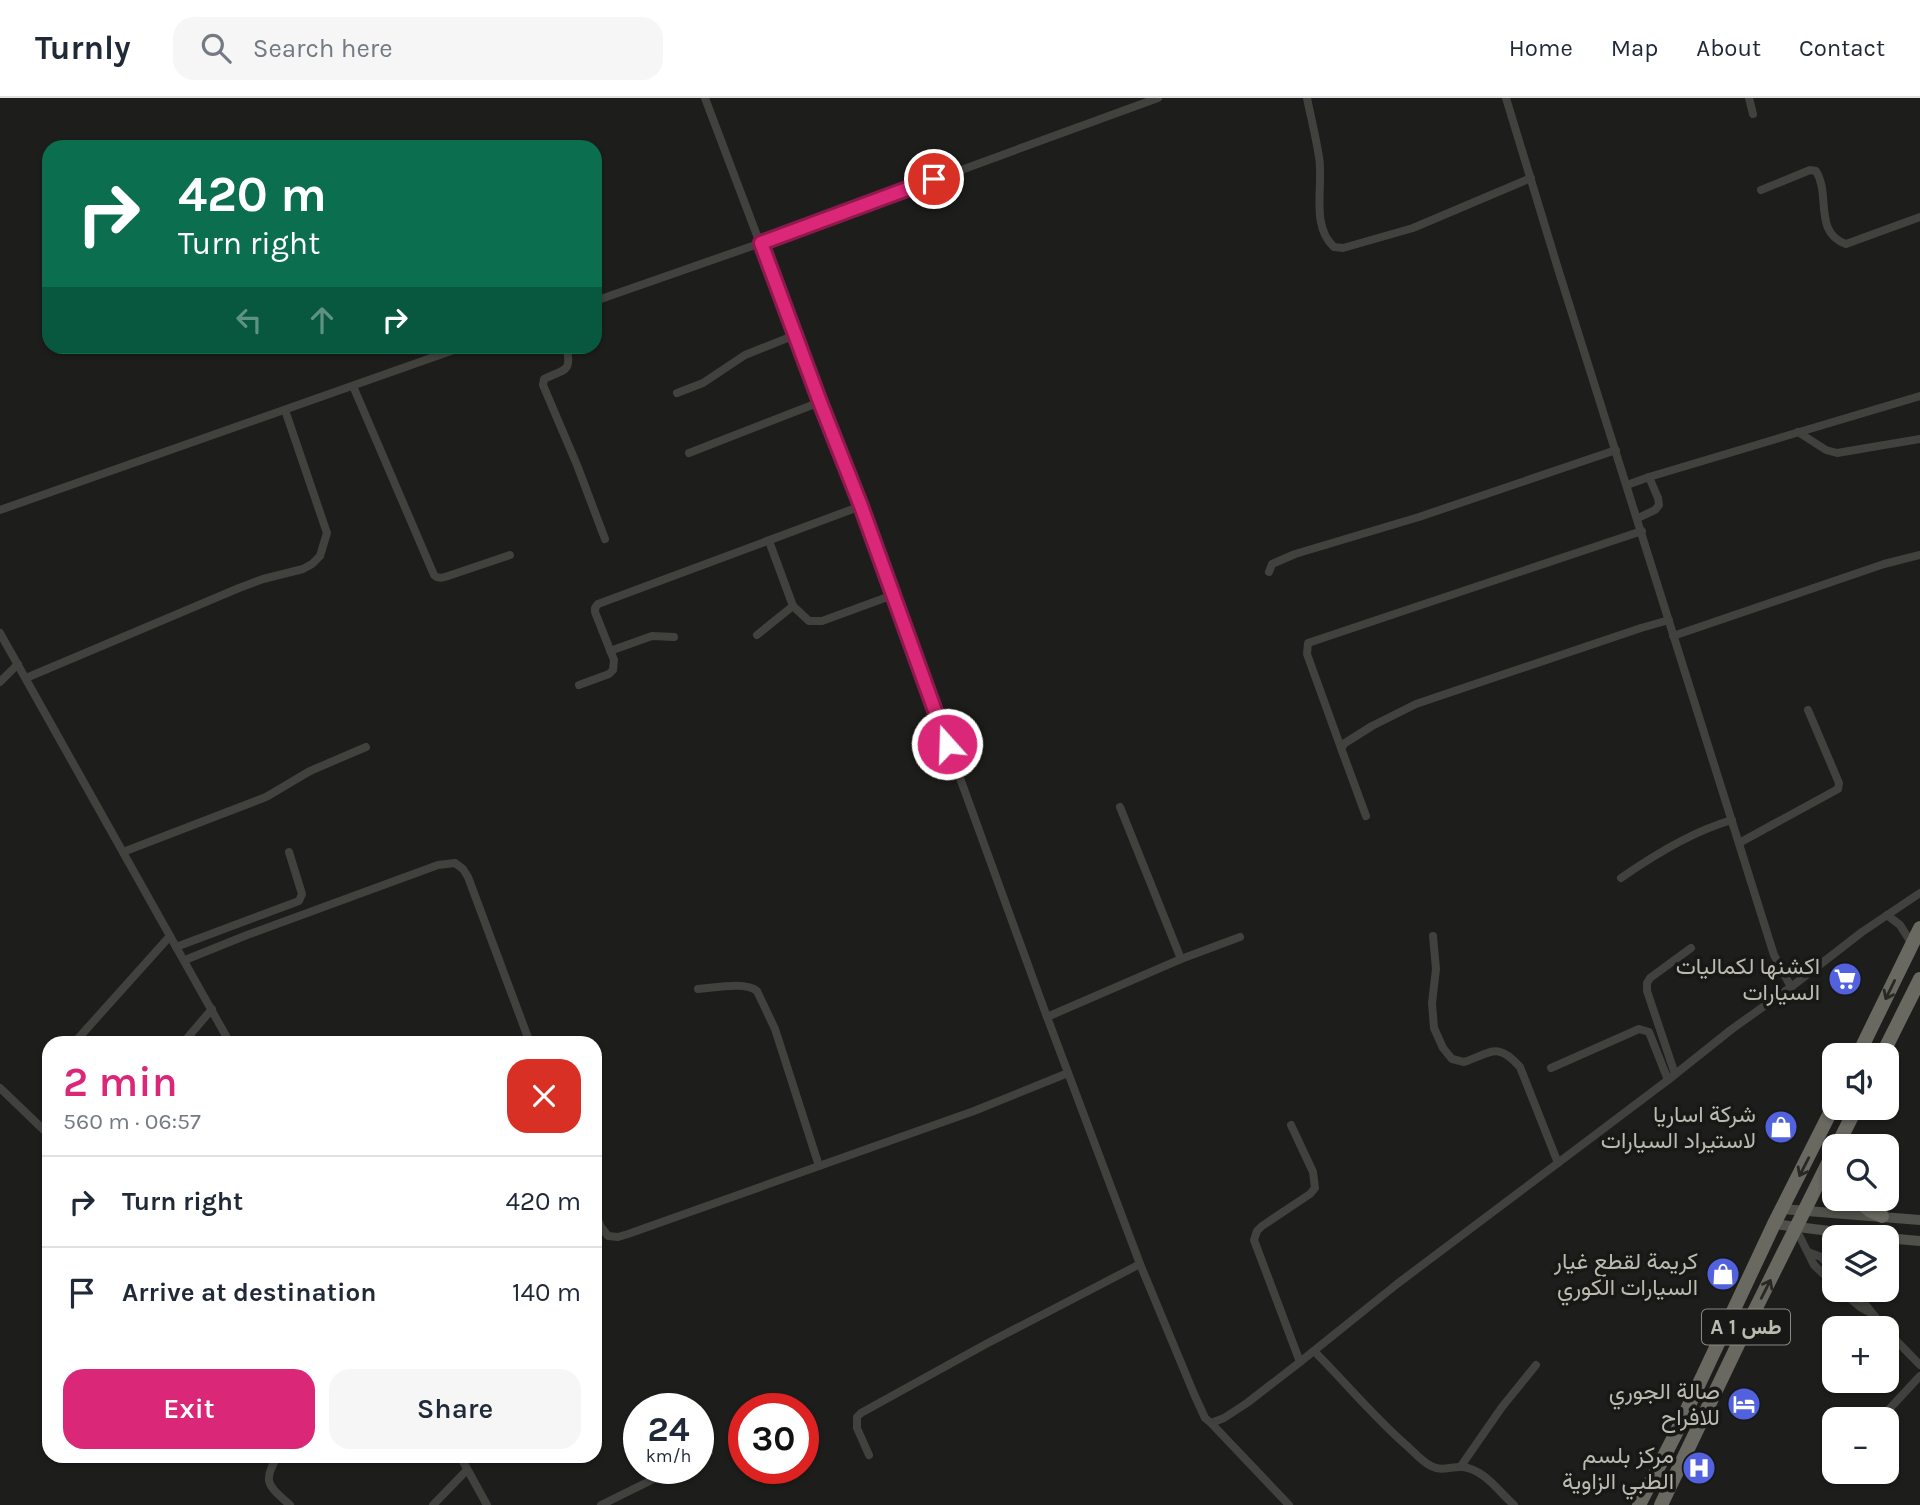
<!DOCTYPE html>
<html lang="en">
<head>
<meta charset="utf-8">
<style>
	:root { --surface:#fff; --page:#f6f6f7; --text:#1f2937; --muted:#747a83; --line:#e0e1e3; --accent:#db2777 }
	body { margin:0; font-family:Karla,Vazirmatn,sans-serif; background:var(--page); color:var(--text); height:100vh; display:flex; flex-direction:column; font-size:26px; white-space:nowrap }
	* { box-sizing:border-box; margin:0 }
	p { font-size:23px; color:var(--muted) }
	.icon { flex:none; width:38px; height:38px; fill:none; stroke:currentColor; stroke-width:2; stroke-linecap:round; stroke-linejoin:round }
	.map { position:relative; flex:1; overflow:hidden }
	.sheet { position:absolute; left:42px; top:938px; width:560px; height:427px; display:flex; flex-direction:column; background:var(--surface); border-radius:21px; box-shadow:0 2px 5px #0004 }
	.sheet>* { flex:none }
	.guide { position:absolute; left:42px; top:42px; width:560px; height:214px; border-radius:21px; box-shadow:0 2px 5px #0004; background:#0b6e4f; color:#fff; overflow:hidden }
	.controls { position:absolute; left:1822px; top:945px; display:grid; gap:14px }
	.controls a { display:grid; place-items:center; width:77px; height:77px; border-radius:14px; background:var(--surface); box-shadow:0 2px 5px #0004; font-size:35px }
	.speed { position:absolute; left:623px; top:1295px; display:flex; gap:14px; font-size:35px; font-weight:700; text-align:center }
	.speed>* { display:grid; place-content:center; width:91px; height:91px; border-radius:50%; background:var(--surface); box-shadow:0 2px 5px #0004; line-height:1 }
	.speed small { font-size:18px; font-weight:400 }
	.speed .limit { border:10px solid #d22; background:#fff; color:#111 }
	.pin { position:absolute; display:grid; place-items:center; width:60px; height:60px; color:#fff; margin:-30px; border:4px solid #fff; border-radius:50%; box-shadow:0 2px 7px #0007 }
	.me { position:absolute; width:77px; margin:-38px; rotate:340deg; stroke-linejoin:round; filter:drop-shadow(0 0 5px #0008) }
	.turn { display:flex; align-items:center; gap:24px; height:147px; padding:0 21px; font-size:32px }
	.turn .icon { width:91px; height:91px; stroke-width:2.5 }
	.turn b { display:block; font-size:49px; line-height:60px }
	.lanes { display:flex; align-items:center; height:66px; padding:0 21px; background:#0003; justify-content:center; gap:35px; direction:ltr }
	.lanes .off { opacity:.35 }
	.round { display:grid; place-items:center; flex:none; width:74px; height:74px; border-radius:21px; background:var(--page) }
	.overview { display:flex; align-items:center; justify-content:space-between; height:119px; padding:0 21px }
	h1 { font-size:42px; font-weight:600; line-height:52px; color:var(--accent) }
	.button { display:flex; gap:14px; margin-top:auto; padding:14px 21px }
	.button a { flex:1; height:80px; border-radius:21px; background:var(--accent); color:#fff; font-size:28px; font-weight:600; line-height:80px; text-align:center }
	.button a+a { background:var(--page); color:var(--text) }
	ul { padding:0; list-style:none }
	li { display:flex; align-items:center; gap:21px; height:91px; padding:0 21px; border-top:2px solid var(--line) }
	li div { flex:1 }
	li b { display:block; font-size:26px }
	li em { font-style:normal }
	header { display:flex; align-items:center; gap:42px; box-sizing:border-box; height:98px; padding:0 35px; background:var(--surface); border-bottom:2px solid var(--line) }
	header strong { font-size:33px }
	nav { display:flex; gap:38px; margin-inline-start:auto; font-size:24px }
	.search { width:490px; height:63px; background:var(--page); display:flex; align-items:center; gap:18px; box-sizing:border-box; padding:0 24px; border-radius:21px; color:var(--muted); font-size:26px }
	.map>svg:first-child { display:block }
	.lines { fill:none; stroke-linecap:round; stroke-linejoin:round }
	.minor { stroke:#41423d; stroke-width:8 }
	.secondary { stroke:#51514b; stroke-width:10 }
	.trunk { stroke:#696961; stroke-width:14 }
	.oneway { stroke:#282825 }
	.route-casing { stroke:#8e194d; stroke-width:18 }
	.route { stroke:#db2777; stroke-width:12 }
	.labels { text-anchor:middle; stroke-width:7; stroke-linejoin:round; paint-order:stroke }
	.shield { fill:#181816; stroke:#8a8981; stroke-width:2 }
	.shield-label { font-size:21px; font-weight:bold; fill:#bbbaaf }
	.poi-label { font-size:23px; fill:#bbbaaf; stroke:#181816; text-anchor:end }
</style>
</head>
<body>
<header>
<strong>Turnly</strong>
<div class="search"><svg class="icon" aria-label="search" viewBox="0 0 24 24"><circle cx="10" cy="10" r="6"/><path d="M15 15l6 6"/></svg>Search here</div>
<nav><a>Home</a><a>Map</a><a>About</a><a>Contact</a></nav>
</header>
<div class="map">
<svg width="1920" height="1407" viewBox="0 0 1920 1407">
	<rect width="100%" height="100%" fill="#1d1d1b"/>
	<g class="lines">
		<g class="minor">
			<polyline points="705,0 820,304 861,408 1047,919 1140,1166 1194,1296 1205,1320 1211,1325 1224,1320 1247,1305 1300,1264 1397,1186 1668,982 1732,931 1791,889 1862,834 1920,795"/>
			<path d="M 1307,0 C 1311,20 1316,39 1319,59 C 1324,87 1310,127 1334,149 L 1343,150 L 1413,130 L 1531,80"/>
			<polyline points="1506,0 1559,174 1774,857 1791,889"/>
			<polyline points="1749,0 1753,16"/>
			<path d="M 1761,92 L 1810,72 L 1816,73 C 1831,97 1813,134 1846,146 L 1920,119"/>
			<polyline points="595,203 761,145 1158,0"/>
			<path d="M 566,248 C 573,275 564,271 544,281 L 543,287 L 577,367 L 605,441"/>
			<path d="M 353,288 L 434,477 C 439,482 445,479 451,477 L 510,457"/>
			<polyline points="677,295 703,285 745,257 795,237"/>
			<polyline points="1798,334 1826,352 1837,355 1920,341"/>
			<polyline points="689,355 820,304"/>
			<polyline points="1627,387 1649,379 1920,298"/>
			<polyline points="0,412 465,248"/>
			<polyline points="1638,420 1655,412 1659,407 1658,400 1649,379"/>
			<polyline points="769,443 793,508 809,523 822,523 893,497"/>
			<polyline points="1269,474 1272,466 1295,456 1419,419 1616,352"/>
			<polyline points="0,535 230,945"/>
			<polyline points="757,537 793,508"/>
			<polyline points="1673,538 1884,466 1920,457"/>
			<polyline points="610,553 652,538 674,539"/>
			<polyline points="26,580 239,490 263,481 303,471 312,466 320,458 323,448 327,435 285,312"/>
			<polyline points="0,584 18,566"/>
			<polyline points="579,587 609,576 613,572 614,562 595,514 595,510 598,506 861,408"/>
			<polyline points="1341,650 1307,556 1308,545 1642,433"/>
			<polyline points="1120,709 1181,861"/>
			<polyline points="1366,718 1341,650 1345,645 1372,628 1416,606 1641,530 1669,522"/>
			<polyline points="1739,745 1838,691 1839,685 1808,612"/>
			<polyline points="123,754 266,699 310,673 366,649"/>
			<path d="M 1621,780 C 1654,757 1693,733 1732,722"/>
			<polyline points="1887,817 1900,827 1912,846"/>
			<path d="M 1433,838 L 1436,871 L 1432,905 L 1434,930 L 1443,950 L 1452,961 L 1464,964 C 1491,955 1497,943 1520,969 L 1558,1065"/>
			<polyline points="176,849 299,803 302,796 289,754"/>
			<polyline points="185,862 247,837 438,767 455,765 463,771 468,779 530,945"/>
			<path d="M 698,891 C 713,890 746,883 757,893 L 775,931 L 819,1068"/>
			<polyline points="1047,919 1181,861 1240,839"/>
			<polyline points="74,945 170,838"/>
			<polyline points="183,945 212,911"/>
			<polyline points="1551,970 1639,931 1649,934 1668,982"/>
			<polyline points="1675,976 1647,893 1647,885 1650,880 1691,850"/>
			<polyline points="0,990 49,1037"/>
			<polyline points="1291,1027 1313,1074 1315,1090 1310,1096 1262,1128 1257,1133 1254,1142 1300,1264"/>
			<polyline points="595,1115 601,1129 608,1138 618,1139 628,1136 974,1013 1068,975"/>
			<polyline points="1795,1129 1814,1167 1834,1186"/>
			<polyline points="1808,1154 1821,1159 1834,1172"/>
			<polyline points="1840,1192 1860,1209 1869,1214"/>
			<path d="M 1853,1192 C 1865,1204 1873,1218 1885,1230"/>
			<polyline points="1886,1232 1920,1267"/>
			<path d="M 1314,1253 C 1345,1284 1373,1318 1406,1347 C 1413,1353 1422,1364 1431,1368 C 1442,1374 1452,1368 1463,1369 C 1485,1372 1498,1393 1514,1407"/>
			<polyline points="1880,1321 1920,1278"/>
			<polyline points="1211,1325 1289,1407"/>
			<polyline points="869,1357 857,1330 857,1319 861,1315 986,1246 1140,1166"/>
			<path d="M 278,1358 C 261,1384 269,1388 290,1407"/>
			<polyline points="460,1358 487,1407"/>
			<polyline points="698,1359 709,1354"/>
			<polyline points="1461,1368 1502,1309 1536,1267"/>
			<polyline points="1832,1373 1834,1371"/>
			<polyline points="433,1407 467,1372"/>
			<polyline points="601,1407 676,1370"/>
		</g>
		<g class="secondary">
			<polyline points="1782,1111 1920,1122"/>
			<polyline points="1774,1126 1877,1139"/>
			<polyline points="1886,1140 1920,1143"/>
			<polyline points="1860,1192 1861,1200"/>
		</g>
		<g class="trunk">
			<polyline points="1858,957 1920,830"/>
			<polyline points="1882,957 1920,881"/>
			<polyline points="1837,1048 1856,1010"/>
			<polyline points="1856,1101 1871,1113 1882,1118"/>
			<polyline points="1639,1407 1675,1337 1774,1126 1834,1007"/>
			<polyline points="1661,1407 1743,1236 1834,1053"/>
		</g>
	</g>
	<defs><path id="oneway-shaft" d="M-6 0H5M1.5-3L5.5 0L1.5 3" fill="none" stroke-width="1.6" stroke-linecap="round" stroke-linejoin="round" transform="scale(1.75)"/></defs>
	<g class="oneway">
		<use href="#oneway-shaft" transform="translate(1890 892) rotate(116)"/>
		<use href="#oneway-shaft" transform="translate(1804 1069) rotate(117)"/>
		<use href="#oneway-shaft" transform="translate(1766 1191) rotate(-63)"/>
	</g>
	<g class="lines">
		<defs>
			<polyline id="route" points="934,81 761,145 820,304 861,408 947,646"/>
		</defs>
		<use href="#route" class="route-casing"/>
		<use href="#route" class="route"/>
	</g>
	<defs>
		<symbol id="supermarket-disc" viewBox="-11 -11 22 22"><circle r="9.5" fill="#5262de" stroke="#181816"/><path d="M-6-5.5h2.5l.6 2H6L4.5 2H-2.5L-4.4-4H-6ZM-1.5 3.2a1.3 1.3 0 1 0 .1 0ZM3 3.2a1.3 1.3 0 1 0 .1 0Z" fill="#fff"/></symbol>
		<symbol id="shop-disc" viewBox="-11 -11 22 22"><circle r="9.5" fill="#5262de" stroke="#181816"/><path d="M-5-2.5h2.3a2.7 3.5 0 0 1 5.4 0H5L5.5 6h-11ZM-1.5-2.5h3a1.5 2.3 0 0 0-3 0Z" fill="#fff"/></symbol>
		<symbol id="hotel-disc" viewBox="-11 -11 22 22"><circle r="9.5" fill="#5262de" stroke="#181816"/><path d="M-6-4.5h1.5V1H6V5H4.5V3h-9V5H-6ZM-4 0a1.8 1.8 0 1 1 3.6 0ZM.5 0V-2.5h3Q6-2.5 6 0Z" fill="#fff"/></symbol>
		<symbol id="hospital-disc" viewBox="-11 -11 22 22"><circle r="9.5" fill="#5262de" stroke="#181816"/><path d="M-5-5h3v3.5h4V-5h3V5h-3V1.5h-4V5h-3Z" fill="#fff"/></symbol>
	</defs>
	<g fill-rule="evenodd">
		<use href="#supermarket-disc" x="1826" y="862" width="38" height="38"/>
		<use href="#shop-disc" x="1762" y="1010" width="38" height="38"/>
		<use href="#shop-disc" x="1704" y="1157" width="38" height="38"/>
		<use href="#hotel-disc" x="1725" y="1287" width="38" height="38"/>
		<use href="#hospital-disc" x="1680" y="1351" width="38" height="38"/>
	</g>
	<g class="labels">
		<rect class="shield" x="1702" y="1211.5" width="88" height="35" rx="5"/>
		<g class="shield-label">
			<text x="1746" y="1236">A 1 طس</text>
		</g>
		<g class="poi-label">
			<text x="1820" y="876">اكشنها لكماليات<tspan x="1820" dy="26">السيارات</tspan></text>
			<text x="1756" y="1024">شركة اساريا<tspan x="1756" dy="26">لاستيراد السيارات</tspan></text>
			<text x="1698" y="1171">كريمة لقطع غيار<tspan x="1698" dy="26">السيارات الكوري</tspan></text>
			<text x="1720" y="1301">صالة الجوري<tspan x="1720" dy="26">للافراح</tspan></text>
			<text x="1674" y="1365">مركز بلسم<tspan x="1674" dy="26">الطبي الزاوية</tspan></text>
		</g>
	</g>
</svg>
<div class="controls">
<a><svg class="icon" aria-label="sound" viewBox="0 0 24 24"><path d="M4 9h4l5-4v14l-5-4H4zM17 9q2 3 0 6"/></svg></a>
<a><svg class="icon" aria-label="search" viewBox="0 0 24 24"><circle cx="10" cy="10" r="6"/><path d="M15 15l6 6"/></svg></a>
<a><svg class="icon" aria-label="layers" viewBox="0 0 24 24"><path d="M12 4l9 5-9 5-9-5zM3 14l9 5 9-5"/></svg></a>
<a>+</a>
<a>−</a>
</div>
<div class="speed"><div>24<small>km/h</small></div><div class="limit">30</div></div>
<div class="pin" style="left:934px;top:81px;background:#d93025"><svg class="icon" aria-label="arrive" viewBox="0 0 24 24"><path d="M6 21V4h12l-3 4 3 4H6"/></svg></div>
<svg class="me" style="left:947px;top:646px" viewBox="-20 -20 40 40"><circle r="17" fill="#db2777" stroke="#fff" stroke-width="3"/><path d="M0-11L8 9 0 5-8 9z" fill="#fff"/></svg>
<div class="guide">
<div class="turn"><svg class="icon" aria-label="right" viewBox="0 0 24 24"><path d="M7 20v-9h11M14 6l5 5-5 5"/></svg><div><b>420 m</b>Turn right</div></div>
<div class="lanes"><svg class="icon off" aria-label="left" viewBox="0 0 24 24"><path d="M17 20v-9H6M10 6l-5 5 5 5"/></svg><svg class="icon off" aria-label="ahead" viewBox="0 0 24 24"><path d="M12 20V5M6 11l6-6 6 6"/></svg><svg class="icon" aria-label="right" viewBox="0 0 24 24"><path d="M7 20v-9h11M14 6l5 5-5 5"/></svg></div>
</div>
<section class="sheet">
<div class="overview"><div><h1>2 min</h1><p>560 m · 06:57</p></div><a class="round" style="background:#d93025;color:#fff"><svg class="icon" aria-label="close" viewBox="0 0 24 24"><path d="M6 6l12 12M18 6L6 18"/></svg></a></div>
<ul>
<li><svg class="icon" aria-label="right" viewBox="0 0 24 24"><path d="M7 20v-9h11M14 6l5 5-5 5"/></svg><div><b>Turn right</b></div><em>420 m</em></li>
<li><svg class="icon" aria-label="arrive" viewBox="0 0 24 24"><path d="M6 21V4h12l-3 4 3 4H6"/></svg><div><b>Arrive at destination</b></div><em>140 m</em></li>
</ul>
<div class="button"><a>Exit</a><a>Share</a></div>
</section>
</div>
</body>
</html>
